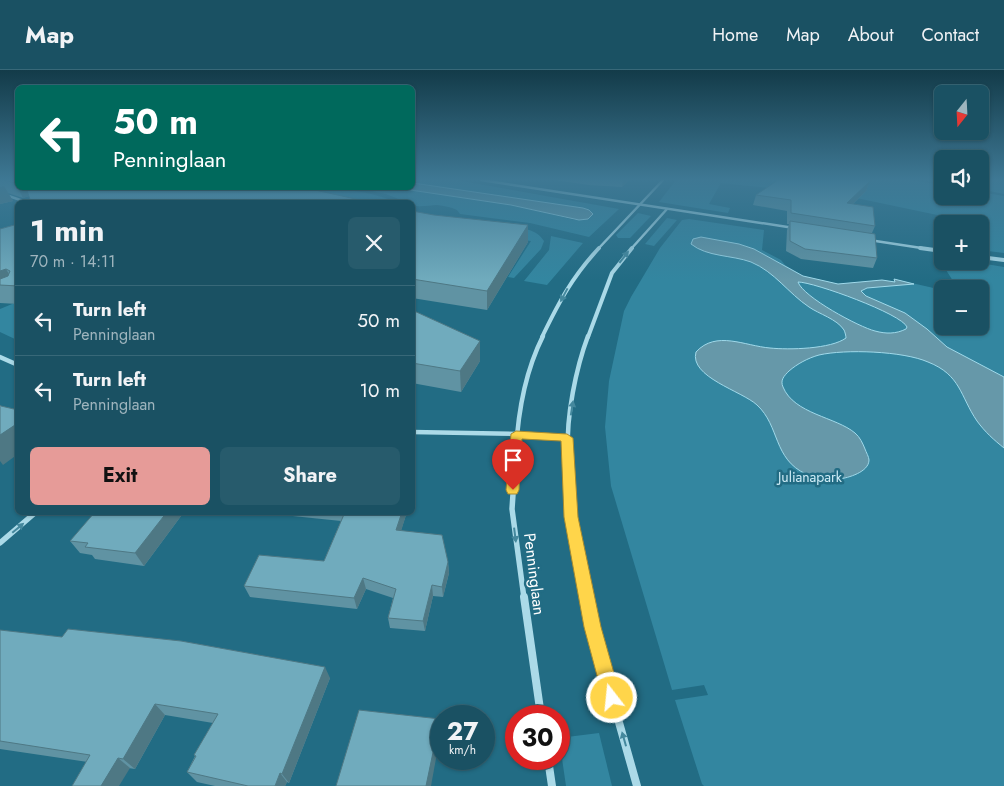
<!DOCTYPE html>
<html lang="en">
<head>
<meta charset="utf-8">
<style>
	:root { --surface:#1a5163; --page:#275b6c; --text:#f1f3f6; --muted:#9fb5be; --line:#386878; --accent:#e69b98 }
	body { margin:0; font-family:Jost,sans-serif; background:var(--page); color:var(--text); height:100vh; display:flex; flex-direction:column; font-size:19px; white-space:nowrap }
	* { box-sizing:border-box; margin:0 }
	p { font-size:16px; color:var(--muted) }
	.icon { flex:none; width:28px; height:28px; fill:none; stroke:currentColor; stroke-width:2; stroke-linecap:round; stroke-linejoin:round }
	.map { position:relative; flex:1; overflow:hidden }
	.sheet { position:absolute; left:15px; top:130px; width:400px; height:315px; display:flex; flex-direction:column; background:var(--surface); border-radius:8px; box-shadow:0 1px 4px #0004,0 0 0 1px var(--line) }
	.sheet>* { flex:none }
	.banner { position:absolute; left:15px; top:15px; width:400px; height:105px; border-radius:8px; box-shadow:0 1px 4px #0004,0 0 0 1px var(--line); background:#00695c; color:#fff; overflow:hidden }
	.needle { width:32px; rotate:198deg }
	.fabs { position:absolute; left:934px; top:15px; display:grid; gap:10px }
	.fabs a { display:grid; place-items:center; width:55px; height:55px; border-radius:8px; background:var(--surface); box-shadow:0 1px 4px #0004,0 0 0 1px var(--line); font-size:25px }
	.speed { position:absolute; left:430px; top:635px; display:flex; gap:10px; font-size:25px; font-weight:700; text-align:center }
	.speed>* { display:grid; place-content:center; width:65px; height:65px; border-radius:50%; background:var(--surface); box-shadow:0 1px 4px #0004,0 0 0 1px var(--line); line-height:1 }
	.speed small { font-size:12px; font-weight:400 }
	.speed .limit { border:8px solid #d22; background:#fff; color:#111 }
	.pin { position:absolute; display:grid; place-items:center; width:42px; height:42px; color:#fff; margin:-51px -21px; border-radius:50% 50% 50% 0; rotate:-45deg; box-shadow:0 0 5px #0007 }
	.pin .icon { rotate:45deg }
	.me { position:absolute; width:55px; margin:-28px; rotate:344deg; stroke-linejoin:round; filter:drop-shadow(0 0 4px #0008) }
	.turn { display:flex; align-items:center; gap:18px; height:105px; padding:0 15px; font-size:22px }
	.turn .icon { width:65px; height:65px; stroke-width:2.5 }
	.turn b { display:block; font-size:35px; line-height:42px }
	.round { display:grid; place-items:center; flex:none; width:52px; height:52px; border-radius:8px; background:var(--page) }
	.head { display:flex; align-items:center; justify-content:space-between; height:85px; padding:0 15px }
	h1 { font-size:30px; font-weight:700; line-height:38px }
	.primary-button { display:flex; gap:10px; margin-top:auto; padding:10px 15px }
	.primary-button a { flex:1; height:58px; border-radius:8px; background:var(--accent); color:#111; font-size:20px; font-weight:700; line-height:58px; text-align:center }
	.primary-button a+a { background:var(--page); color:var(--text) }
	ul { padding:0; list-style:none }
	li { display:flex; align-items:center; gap:15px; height:70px; padding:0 15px; border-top:1px solid var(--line) }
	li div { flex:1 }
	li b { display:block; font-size:19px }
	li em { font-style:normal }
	header { display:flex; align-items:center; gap:30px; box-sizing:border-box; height:70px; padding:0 25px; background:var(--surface); border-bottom:1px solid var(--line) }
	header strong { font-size:24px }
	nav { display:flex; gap:28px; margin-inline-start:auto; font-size:18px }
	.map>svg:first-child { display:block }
	.green { fill:#3386a0; fill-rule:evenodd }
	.water { fill:#6698a9; stroke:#9fd9ea; fill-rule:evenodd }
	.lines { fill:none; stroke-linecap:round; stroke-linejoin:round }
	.minor-far4 { stroke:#abdae8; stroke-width:2.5 }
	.minor-far3 { stroke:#abdae8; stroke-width:4 }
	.minor-far2 { stroke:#abdae8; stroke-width:4.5 }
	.minor-far1 { stroke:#abdae8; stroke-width:5.5 }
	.minor { stroke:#abdae8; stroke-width:8 }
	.wall { fill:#6093a3 }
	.shaded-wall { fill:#4e7884 }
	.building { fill:#70abbd; stroke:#4e7884 }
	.oneway { fill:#44889d }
	.route { fill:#ffd54a; stroke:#a68a30 }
	.labels { text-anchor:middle; stroke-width:5; stroke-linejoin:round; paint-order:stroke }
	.park-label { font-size:14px; fill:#cfedf7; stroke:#226c84 }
	.near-street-label { font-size:16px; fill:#fff; stroke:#226c84 }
</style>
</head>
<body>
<header>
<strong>Map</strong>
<nav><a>Home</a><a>Map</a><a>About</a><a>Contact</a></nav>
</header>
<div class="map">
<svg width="1004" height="716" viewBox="0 0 1004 716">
	<rect width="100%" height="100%" fill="#226c84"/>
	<g class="green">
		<path d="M 413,110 L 456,110 L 619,139 L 589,167 L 530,153 L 460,144 L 457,140 C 451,137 444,136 437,135 C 429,135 420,138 413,135 L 412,132 L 406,132 L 386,124 L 356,118 C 429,118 504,132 575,150 L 584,150 L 413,113 Z"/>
		<polygon points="676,110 910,110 942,115 942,126 980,126 980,122 1004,126 1004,183 988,181 980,165 980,154 804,117 797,121 721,113 709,134 730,138 728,143 659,132"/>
		<polygon points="980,110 1004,110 1004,124 980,119"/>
		<path d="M 300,118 C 334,118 364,119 396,132 L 319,132 Z"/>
		<polygon points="638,143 651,146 630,168 618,168 616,165"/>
		<polygon points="667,148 677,150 654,176 645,174"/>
		<path d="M 689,149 L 764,160 L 762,180 L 781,190 L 785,195 L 803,206 L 838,214 L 882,210 L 895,212 L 894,209 L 938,219 L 953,211 L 941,192 L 935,190 L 933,186 L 942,188 L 942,191 L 968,191 L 1004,197 L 1004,716 L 704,716 L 702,714 L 675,630 L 708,625 L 704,615 L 672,620 L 611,416 L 605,357 L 609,311 L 624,241 L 631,227 L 660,178 L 682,150 ZM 942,219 L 980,219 L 980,256 L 942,256 Z"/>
		<path d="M 503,155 C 517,158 536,157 544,171 L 541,179 L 514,208 L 508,207 L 531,171 L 487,166 Z"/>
		<polygon points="551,166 583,173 547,215 524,211 549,180"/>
		<polygon points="17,232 17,270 0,262 0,239"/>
		<polygon points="599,663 612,716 566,716 559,668"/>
	</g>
	<g class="water">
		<polygon points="413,113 583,138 589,140 593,144 588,149 579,150 511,135 397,118 412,118"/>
		<path d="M 701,167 L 739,174 L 754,179 L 803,206 L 838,214 L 882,210 L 895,212 L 894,209 L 914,214 L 867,218 L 861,221 L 866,226 L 905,243 L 927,259 L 947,277 L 1004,307 L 1004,378 C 994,370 985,362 977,351 C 960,326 961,305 928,292 C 903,281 845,279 819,285 C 808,288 797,294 789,301 C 784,306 780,310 783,317 C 794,344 836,347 855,363 C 860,367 863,374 865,379 C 866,382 869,387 869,390 C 869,402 848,408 839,409 C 827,411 817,409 806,404 C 773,389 780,356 757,335 C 742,321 689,307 696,282 C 716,260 745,276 770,278 C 789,280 831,279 846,268 C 846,266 845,262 844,260 C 837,249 819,244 809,237 C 788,223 775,202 751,192 C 732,185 707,187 691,174 L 693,169 ZM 798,212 C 814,212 902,244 907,257 L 906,259 C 896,264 886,264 875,261 C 859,257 803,227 798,212 Z"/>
	</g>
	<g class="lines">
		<g class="minor-far4">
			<polyline points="481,110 794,158"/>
			<polyline points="0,123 26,132"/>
			<polyline points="869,170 928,179"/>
			<polyline points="598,179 663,110"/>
			<polyline points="631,179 667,139"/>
		</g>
		<g class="minor-far3">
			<polyline points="920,178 942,181"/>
			<polyline points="980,187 1004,190"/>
			<path d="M 542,267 C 559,232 572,207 599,178"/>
			<polyline points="588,267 612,203 632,178"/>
		</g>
		<g class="minor-far2">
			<polyline points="0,287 18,295"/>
			<polyline points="412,362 517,364 567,368"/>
			<path d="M 516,381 C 518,342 525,302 543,266"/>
			<path d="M 568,381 C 566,347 576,298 588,266"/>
		</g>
		<g class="minor-far1">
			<polyline points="516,380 512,439 524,528"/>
			<polyline points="568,380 571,447 586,528"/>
			<polyline points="0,473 36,442"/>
		</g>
		<g class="minor">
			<polyline points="524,527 541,646"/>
			<polyline points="586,527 592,557 637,716"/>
			<polyline points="548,689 552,716"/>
		</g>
	</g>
	<g class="wall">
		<polygon points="0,110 18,110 18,118 306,118 29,126 23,128 8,123 13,131 0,134"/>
		<polygon points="554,110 629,110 622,117 589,115"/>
		<polygon points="870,111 866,121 853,134 875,156 872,163 877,188 873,198 801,189 786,181 787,160 789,154 787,154 787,141 753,135 756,125"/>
		<polygon points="412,141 528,172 487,240 412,228"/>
		<polygon points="18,154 18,234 0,233 0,159"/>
		<polygon points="412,240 480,291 461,322 412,313"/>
		<polygon points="184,442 144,496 95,489 92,485 80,483 70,471"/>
		<polygon points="254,442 407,442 401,460 448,492 449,503 443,527 433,526 425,561 390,558 388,548 393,528 366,519 357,539 250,527 244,516 324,491 341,451"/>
		<polygon points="0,560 330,608 289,713 287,712 285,716 215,716 197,712 187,702 195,686 194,685 213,653 165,645 135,699 0,679"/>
	</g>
	<g class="shaded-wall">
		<polygon points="623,110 629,110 622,117"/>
		<polygon points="870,111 866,121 842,144 847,133"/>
		<polygon points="4,116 13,131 0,134 0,117"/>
		<polygon points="18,118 28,118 32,125 23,128"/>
		<polygon points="528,155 528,172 487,240 487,221"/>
		<polygon points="6,199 16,216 0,215 0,201"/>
		<polygon points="480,271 480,291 461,322 460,301"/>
		<polygon points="18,353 18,384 3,395 0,391 0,365"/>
		<polygon points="167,442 184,442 144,496 135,483"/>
		<polygon points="402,442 407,442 398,471 396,460"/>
		<polygon points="448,492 449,503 443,527 442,517"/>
		<polygon points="363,508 366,519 357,539 354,528"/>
		<polygon points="432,515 433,526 425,561 423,551"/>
		<polygon points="325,597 330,608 289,713 282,704"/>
		<polygon points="155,634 165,645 135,699 123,689"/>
		<polygon points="440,649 441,661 431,716 426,716"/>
		<polygon points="118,688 130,698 119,716 101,716"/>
		<polygon points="280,703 287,712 285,716 275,716"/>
	</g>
	<g class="building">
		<polygon points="4,110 18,110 18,112 15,113"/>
		<polygon points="778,110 870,110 870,111 847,133 873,137 875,156 791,143 791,130 756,125"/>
		<polygon points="26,118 236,118 237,120 244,118 306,118 369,132 31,132"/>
		<polygon points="412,141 434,145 528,155 487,221 412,209"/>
		<polygon points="790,151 875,164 877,188 805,179 790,171"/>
		<polygon points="18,154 18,216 0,215 0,209 8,206 10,201 6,199 0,201 0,159"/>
		<polygon points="412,240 480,271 460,301 412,293"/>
		<polygon points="0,335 1,336 18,340 18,353 0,365"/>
		<polygon points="95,442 167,442 135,483 85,477 88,473 70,471"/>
		<polygon points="345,442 402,442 396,460 442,465 448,492 442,517 432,515 423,551 388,548 396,519 363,508 354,528 244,516 259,485 324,491"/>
		<polygon points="68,559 181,571 325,597 282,704 280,703 275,716 248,716 187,702 196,686 194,685 218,644 155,634 123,689 118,688 101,716 72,716 90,685 0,671 0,560 62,567"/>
		<polygon points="359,640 440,649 426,716 336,716"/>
	</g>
	<defs><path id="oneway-solid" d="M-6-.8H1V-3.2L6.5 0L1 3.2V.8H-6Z" transform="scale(1.25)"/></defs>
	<g class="oneway">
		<use href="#oneway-solid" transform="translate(624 187) rotate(-52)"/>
		<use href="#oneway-solid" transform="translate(564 225) rotate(118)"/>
		<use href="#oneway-solid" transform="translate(572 338) rotate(-81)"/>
		<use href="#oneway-solid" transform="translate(18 458) rotate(-40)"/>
		<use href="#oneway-solid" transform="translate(515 465) rotate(83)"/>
		<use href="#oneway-solid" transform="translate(624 669) rotate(-106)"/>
	</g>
	<linearGradient id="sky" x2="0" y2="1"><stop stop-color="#133b49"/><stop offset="0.52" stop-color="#3e7894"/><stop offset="1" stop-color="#3e7894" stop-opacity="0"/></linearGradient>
	<rect width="1004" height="210" fill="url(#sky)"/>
	<polygon class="route" points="516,361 567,364 573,368 578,447 601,557 621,628 618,634 612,636 606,634 603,628 584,557 564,447 561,371 522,369 519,420 517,424 508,424 506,420 511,364"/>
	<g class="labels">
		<g class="park-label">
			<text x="810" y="412">Julianapark</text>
		</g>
		<g class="near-street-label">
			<text transform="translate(535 504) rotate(83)" y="6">Penninglaan</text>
		</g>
	</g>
</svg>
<div class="fabs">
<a><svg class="needle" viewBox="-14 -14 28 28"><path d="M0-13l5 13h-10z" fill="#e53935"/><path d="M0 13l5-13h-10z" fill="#9fb5be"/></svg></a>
<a><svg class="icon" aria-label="sound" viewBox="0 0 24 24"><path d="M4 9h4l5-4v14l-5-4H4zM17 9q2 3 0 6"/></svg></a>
<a>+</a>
<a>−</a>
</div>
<div class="speed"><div>27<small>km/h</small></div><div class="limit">30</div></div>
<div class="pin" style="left:513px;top:420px;background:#d93025"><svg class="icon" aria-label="arrive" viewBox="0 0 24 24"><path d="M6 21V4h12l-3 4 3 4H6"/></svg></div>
<svg class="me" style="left:612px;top:628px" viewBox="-20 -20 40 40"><circle r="17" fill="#ffd54a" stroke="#fff" stroke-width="3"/><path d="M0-11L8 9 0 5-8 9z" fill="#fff"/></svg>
<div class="banner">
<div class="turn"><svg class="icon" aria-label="left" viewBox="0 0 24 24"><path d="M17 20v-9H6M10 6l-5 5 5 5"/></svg><div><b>50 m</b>Penninglaan</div></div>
</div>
<section class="sheet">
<div class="head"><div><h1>1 min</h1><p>70 m · 14:11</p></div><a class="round"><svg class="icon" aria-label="close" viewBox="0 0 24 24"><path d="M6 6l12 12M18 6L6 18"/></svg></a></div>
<ul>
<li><svg class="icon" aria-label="left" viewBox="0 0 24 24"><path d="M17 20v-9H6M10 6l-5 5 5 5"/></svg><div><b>Turn left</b><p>Penninglaan</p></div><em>50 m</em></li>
<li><svg class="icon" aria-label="left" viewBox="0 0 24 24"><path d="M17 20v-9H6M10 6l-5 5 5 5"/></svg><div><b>Turn left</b><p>Penninglaan</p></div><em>10 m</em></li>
</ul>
<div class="primary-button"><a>Exit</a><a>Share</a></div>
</section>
</div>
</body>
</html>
